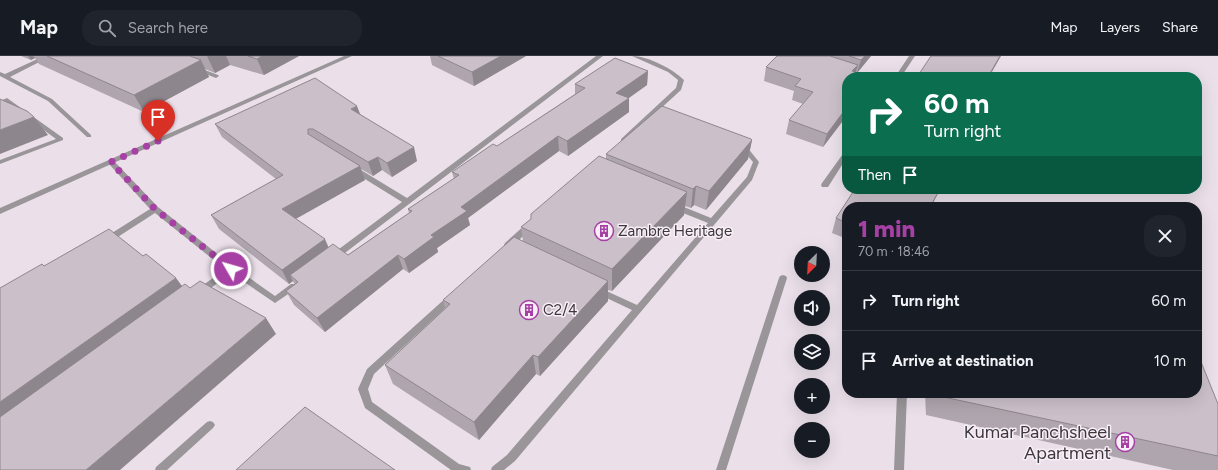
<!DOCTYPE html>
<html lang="en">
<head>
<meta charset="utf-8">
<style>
	:root { --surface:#171b24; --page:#20242c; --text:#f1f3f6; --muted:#9ea1a6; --line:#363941; --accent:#a640a4 }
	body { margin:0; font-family:Figtree,sans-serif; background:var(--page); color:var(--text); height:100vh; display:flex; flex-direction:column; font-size:15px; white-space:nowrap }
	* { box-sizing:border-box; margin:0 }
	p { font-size:13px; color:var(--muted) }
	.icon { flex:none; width:22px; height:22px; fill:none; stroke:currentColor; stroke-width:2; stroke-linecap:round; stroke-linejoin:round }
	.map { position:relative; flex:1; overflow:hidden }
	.panel { position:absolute; left:842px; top:146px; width:360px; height:196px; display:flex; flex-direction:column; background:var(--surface); border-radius:16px; box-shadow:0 4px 16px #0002 }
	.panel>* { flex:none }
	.guide { position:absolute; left:842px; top:16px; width:360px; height:122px; border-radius:16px; box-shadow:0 4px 16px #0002; background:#0b6e4f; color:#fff; overflow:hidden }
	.needle { width:26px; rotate:204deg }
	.fabs { position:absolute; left:794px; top:190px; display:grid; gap:8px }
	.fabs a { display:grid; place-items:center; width:36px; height:36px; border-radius:50%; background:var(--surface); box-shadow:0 4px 16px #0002; font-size:20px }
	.pin { position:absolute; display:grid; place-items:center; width:34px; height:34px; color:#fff; margin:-41px -17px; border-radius:50% 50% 50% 0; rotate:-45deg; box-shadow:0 0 4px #0007 }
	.pin .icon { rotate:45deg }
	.me { position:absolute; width:44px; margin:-22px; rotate:308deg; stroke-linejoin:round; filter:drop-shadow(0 0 3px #0008) }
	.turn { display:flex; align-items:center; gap:14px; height:84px; padding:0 16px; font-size:18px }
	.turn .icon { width:52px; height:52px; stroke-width:2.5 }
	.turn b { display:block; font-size:28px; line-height:34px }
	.then { display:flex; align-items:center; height:38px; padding:0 16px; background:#0003; gap:8px; font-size:15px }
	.round { display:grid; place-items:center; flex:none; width:42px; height:42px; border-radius:16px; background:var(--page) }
	.overview { display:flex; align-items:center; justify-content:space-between; height:68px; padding:0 16px }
	h1 { font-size:24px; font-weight:800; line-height:30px; color:var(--accent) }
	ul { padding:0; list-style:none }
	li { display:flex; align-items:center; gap:12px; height:60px; padding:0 16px; border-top:1px solid var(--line) }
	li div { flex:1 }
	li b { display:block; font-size:15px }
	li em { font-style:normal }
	header { display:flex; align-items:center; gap:24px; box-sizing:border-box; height:56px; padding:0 20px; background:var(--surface); border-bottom:1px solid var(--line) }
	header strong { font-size:19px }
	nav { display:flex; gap:22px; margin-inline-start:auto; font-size:14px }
	.search { width:280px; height:36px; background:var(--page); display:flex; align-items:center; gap:10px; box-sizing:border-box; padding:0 14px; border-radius:16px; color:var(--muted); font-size:15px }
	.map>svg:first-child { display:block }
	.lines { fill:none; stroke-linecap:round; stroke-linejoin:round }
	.service { fill:#999599; fill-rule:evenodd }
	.minor { fill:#999599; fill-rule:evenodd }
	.tertiary { fill:#999599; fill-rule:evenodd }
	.wall { fill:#afa5ae }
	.shaded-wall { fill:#8e868d }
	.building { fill:#cbc0ca; stroke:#8e868d }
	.route { stroke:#a640a4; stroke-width:7; stroke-dasharray:0 12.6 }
	.labels { text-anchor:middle; stroke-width:3; stroke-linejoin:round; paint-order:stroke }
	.poi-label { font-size:15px; fill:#3c383c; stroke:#f8eef7; text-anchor:start }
	.near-poi-label { font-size:18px; fill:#3c383c; stroke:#f8eef7; text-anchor:end }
</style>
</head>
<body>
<header>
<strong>Map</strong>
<div class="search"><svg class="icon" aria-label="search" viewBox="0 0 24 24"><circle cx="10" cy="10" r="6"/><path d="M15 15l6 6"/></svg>Search here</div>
<nav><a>Map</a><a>Layers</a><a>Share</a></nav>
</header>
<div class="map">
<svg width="1218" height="414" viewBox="0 0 1218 414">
	<rect width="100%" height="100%" fill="#ebe0ea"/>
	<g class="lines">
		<g class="service">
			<polygon points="44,0 51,0 10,21 52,43 91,79 91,81 87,81 48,45 0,20 0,16 5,18"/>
			<polygon points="197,11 218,19 219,20 216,22 195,14 194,13"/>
			<polygon points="7,42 63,82 63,84 0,108 0,104 56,83 6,46 0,49 0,45"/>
		</g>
		<g class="minor">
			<polygon points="596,0 603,0 337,203 331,203 330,201 331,199 402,146 352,115 351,113 352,111 356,111 407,142"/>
			<path d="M 632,0 C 648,0 673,13 684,24 L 681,34 L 625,85 L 621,85 L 621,83 L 676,32 L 678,24 L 668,16 Z"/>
			<polygon points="909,0 915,0 901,21 895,21"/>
			<polygon points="742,88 747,91 759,106 752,124 515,405 504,414 491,414 492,411 507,399 632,254 596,237 595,235 596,233 602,233 637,249 708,167 673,153 672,151 673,149 679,149 711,162 747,121 753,106 739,90"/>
			<polygon points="847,94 847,101 828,131 822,131 821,129 822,127 845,95"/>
			<polygon points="109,104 113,104 158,151 234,211 275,240 291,228 297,228 298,230 297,232 275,247 231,217 204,237 198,237 197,235 198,233 225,213 155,157 110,186 104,186 103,184 104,182 150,153 109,108 108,106"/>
			<polygon points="529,167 533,170 532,172 511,191 505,191 504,189 505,187 526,168"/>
			<polygon points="783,219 786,220 787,222 726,414 716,414 779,222 780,220"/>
			<polygon points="451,239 454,240 455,242 454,244 374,318 368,333 372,346 459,408 470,411 471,414 451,414 365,352 358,333 367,313 448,240"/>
			<polygon points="897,337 907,337 904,414 894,414"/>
			<polygon points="210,365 213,366 215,369 213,372 167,414 155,414 156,411 207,366"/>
		</g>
		<polygon class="tertiary" points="344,0 352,0 0,158 0,152"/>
	</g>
	<g class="wall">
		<polygon points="21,0 299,0 264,19 230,9 215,17 205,13 209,21 144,56 39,8 35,2 31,4"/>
		<polygon points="430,0 526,0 474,30 432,9"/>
		<polygon points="777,0 871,0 857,17 847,21 847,63 845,62 823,91 786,78 789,64 803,48 792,44 794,35 764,25 766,11"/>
		<polygon points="648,15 647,29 629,42 629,56 568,100 559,95 468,162 470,169 437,192 438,196 409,217 403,213 325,276 294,249 286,235 295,229 293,225 289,228 219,173 211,159 276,123 222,81 215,68 360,58 417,105 392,121 382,114 373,120 361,113 365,124 296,163 328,192 348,199 409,157 408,153 454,123 452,116 497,90 575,38 575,28"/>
		<polygon points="752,84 748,103 706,154 694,149 691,152 685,150 684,159 612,235 608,234 608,245 540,320 536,318 479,384 393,328 385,309 445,252 443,244 523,185 521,171 606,103 606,98"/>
		<polygon points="847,151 847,183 832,177 836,162"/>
		<polygon points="925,337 1197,337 1218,348 1218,414 1173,414 926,359"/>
	</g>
	<g class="shaded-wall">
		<polygon points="28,0 33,0 35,2 31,4"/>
		<polygon points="207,0 226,0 230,9 215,17"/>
		<polygon points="262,0 299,0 264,19 257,3"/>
		<polygon points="501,0 526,0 474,30 472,16"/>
		<polygon points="865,0 871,0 857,17 861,4"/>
		<polygon points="1000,0 1001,0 989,21 988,21"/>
		<polygon points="201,4 209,21 144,56 134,39"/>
		<polygon points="858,9 854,21 852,15"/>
		<polygon points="648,15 647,29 623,46 629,42 629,56 568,100 567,85 616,37"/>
		<polygon points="357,50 362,63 351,53"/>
		<polygon points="847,51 847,56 845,62 823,91 827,78"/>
		<polygon points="34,61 48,79 0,98 0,74"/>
		<polygon points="558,80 559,95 468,162 470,169 437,192 438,196 409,217 404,203 431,179 461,151"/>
		<polygon points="752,84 748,103 706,154 709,135"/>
		<polygon points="414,91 417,105 392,121 387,107"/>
		<polygon points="378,101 382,114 373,120 368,106"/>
		<polygon points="360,110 365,124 288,167 282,153"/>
		<polygon points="696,130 694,149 691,152 693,133"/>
		<polygon points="940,133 931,151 930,151"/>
		<polygon points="687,136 684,159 612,235 612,213"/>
		<polygon points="325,183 331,197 290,219 293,225 289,228 282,214"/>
		<polygon points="398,199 403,213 325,276 317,262"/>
		<polygon points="176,222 188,238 0,375 0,346"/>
		<polygon points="608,225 608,245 540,320 538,301"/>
		<polygon points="266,262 276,278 120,414 86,414"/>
		<polygon points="533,299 536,318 479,384 474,366"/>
	</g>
	<g class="building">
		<polygon points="47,0 190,0 201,4 134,39"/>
		<polygon points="248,0 262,0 257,3"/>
		<polygon points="438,0 501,0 472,16"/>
		<polygon points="777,0 830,0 858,9 852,15 870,21 847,21 847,51 827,78 789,64 813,36 795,30 801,23 766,11"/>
		<polygon points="849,0 865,0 861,4"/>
		<polygon points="931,0 1000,0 988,21 917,21"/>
		<polygon points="615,2 648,15 616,37 629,42 567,85 558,80 461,151 467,155 431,179 434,181 404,203 398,199 317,262 286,235 298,226 290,219 333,188 348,199 412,155 408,153 459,119 452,116 493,88 497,90 585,32 575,28"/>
		<polygon points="315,22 357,50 351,53 414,91 387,107 378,101 368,106 313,73 308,73 308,78 360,110 282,153 325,183 282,214 211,159 283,119 215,68"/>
		<polygon points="0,43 27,55 34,61 0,74"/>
		<polygon points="662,50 751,83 752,84 709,135 696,130 693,133 606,98"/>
		<polygon points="599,100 687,136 612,213 521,171 531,163 531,158"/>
		<polygon points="855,133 940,133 930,151 847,151 847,167 836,162"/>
		<polygon points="109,173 143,200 146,198 176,222 0,346 0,232 42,208 44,210"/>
		<polygon points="514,181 608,225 538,301 533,299 474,366 385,309 450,248 443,244"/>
		<polygon points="200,225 266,262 86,414 0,414 0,361 185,228 190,232"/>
		<polygon points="1197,296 1218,348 1218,400 939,340 939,337 1197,337"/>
		<polygon points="305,351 395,414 236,414"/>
	</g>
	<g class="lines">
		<polyline class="route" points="158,85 111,106 155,153 231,213"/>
	</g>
	<defs>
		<symbol id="building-ring" viewBox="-11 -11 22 22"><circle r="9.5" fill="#f8eef7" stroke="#a640a4" stroke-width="1.5"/><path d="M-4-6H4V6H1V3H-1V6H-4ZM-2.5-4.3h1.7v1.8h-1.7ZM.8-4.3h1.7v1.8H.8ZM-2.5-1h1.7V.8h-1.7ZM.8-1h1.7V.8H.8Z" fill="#a640a4"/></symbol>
	</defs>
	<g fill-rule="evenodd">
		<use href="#building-ring" x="593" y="164" width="22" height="22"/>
		<use href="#building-ring" x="518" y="243" width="22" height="22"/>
		<use href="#building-ring" x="1114" y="375" width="22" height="22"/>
	</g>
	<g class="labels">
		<g class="poi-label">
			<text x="618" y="180">Zambre Heritage</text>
			<text x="543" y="259">C2/4</text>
		</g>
		<g class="near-poi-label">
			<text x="1111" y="382">Kumar Panchsheel<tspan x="1111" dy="21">Apartment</tspan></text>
		</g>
	</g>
</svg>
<div class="fabs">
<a><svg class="needle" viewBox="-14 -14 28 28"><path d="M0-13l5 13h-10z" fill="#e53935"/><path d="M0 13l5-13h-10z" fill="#9ea1a6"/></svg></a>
<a><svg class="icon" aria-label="sound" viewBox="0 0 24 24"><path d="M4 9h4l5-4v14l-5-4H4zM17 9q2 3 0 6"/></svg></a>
<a><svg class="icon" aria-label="layers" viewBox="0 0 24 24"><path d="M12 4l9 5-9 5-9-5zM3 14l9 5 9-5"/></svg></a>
<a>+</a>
<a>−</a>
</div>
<div class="pin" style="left:158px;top:85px;background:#d93025"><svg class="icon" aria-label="arrive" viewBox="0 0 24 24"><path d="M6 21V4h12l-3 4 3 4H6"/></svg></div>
<svg class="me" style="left:231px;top:213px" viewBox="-20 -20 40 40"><circle r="17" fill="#a640a4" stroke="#fff" stroke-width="3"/><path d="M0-11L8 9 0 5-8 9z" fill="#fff"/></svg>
<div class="guide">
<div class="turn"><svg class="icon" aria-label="right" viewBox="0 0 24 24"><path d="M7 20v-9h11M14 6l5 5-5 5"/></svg><div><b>60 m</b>Turn right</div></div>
<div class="then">Then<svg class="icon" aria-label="arrive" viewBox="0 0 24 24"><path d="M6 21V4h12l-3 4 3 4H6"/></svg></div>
</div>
<section class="panel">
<div class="overview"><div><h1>1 min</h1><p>70 m · 18:46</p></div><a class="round"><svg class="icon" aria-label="close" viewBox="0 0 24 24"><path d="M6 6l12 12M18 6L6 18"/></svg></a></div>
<ul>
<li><svg class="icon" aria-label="right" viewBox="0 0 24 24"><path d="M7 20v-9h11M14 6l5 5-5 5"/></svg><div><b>Turn right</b></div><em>60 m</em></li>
<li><svg class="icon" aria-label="arrive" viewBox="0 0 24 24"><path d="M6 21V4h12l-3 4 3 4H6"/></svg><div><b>Arrive at destination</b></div><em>10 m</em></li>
</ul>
</section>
</div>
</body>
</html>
